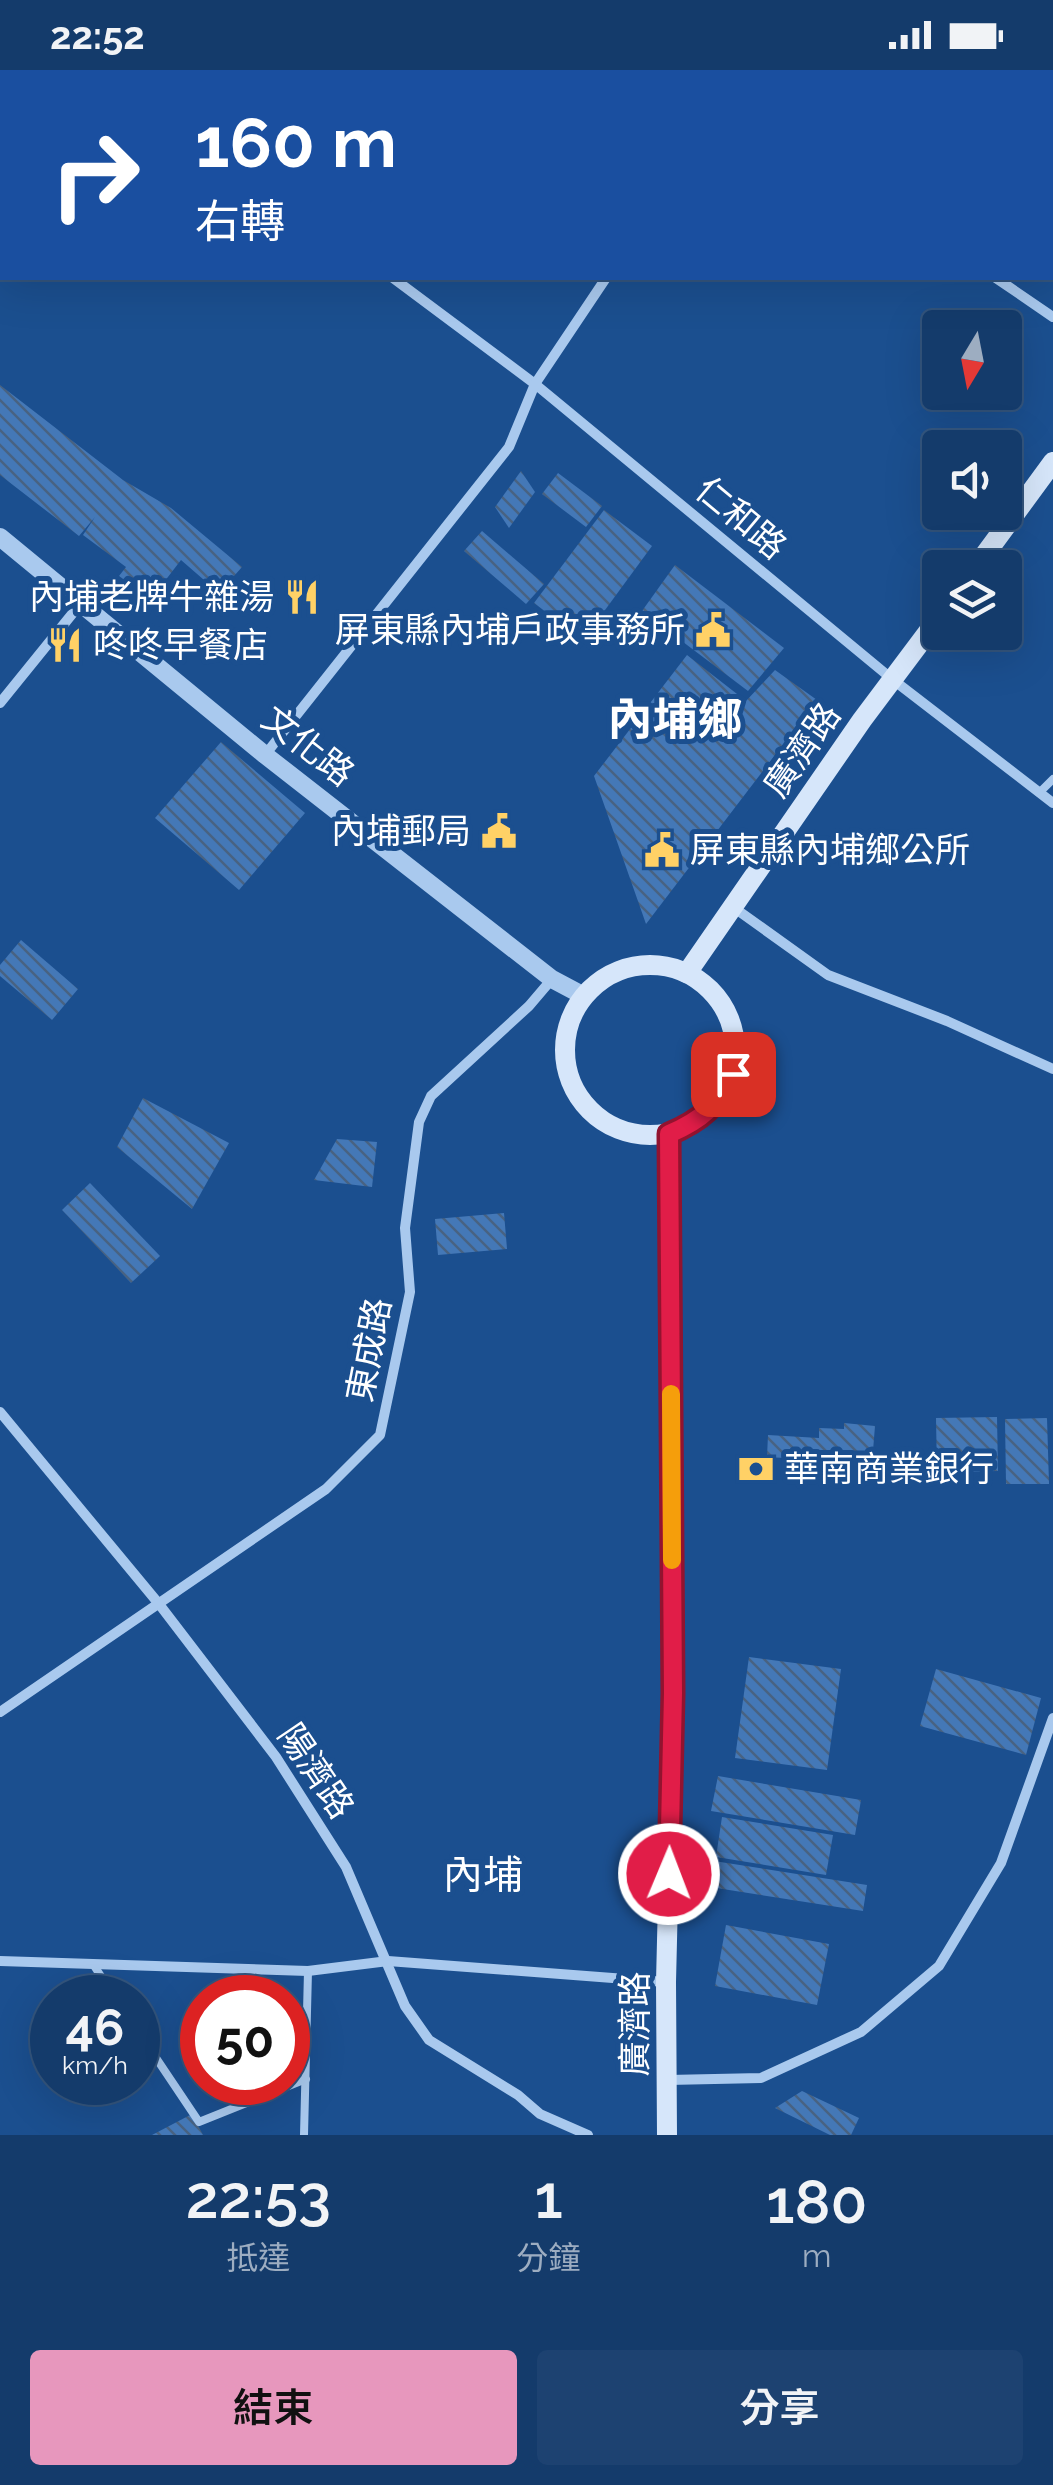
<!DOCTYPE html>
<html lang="zh-TW">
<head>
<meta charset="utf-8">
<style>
	:root { --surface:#143b6b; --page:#1d4271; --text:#f1f3f6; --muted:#9dadc1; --line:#33557e; --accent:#e797bd }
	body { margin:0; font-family:Raleway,"Noto Sans TC",sans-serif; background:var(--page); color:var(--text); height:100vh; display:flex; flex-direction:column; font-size:38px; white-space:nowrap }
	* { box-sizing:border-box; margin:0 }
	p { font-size:32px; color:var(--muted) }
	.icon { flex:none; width:55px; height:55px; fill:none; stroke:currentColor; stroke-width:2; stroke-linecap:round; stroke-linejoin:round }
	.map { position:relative; height:2065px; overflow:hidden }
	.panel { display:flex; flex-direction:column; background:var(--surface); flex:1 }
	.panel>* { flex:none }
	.guide { position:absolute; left:0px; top:0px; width:1055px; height:210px; box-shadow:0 10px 40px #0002,0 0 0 2px var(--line); background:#1a4fa0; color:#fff; overflow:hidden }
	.needle { width:65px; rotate:190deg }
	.buttons { position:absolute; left:922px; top:240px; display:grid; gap:20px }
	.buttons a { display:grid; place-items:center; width:100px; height:100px; border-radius:10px; background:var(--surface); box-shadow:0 10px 40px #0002,0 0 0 2px var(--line); font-size:50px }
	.speed { position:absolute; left:30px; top:1905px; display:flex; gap:20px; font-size:50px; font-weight:700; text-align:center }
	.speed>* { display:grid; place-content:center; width:130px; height:130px; border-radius:50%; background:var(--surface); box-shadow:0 10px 40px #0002,0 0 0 2px var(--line); line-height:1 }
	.speed small { font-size:25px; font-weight:400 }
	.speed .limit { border:15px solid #d22; background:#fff; color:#111 }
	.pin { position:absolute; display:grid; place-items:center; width:85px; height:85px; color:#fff; margin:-42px; border-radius:20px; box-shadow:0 5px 15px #0006 }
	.me { position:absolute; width:110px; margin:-55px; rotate:1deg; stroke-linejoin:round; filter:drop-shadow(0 0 8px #0008) }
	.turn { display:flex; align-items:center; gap:35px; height:210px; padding:0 30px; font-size:45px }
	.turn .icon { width:130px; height:130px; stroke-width:2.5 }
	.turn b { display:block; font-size:70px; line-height:85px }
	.eta { display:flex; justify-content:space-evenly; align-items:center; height:170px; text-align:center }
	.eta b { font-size:60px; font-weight:600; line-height:70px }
	.action { display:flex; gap:20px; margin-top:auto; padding:20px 30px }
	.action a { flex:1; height:115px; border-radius:10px; background:var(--accent); color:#111; font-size:40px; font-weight:600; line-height:115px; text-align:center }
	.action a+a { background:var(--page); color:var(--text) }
	.status { display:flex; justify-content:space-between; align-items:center; height:70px; padding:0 50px; background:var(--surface); direction:ltr }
	.status svg { height:28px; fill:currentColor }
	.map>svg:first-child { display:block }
	.building { fill:url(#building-back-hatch) }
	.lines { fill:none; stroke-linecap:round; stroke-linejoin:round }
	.service { stroke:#a9c9ee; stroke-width:8 }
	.minor { stroke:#a9c9ee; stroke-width:10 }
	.tertiary { stroke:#a9c9ee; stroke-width:18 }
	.secondary { stroke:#d6e6fa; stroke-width:20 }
	.route-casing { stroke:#92132f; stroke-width:25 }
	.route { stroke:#e11d48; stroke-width:18 }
	.slow { stroke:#f59e0b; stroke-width:18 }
	.labels { text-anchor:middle; stroke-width:10; stroke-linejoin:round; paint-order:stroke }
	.street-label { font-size:35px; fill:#fff; stroke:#1b4f8f }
	.poi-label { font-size:35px; fill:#fff; stroke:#1b4f8f; text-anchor:end }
	.quarter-label { font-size:40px; fill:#fff; stroke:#1b4f8f }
	.district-label { font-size:45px; font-weight:bold; fill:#fff; stroke:#1b4f8f }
</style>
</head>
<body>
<div class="status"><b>22:52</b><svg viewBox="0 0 49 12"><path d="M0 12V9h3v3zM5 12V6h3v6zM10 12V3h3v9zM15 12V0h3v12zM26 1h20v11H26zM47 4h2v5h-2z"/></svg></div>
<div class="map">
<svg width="1053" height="2065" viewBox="0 0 1053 2065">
	<defs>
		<pattern id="building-back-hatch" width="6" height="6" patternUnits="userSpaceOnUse" patternTransform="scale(2.5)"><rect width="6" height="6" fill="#4478b7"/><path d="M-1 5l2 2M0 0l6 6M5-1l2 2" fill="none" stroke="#486282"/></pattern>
	</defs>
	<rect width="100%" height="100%" fill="#1b4f8f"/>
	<g class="building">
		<polygon points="0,315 123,410 171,438 242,497 219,523 181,490 151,529 119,506 126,497 83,465 95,447 79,466 0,405"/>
		<polygon points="521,401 535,422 509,458 495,437"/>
		<polygon points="558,403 602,436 586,457 542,424"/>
		<polygon points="604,440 652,476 583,570 534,533"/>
		<polygon points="482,461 544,514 526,534 464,481"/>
		<polygon points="675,495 784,578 748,621 642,541"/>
		<polygon points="687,585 746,631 775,600 817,630 646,854 594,706"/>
		<polygon points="221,672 305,743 239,820 155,748"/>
		<polygon points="21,870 78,919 52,950 0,906 0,895"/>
		<polygon points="143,1028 229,1073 192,1139 117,1077"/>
		<polygon points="337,1069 377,1072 372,1117 314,1110"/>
		<polygon points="90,1113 160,1186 131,1213 62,1140"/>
		<polygon points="504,1143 507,1179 438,1185 435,1149"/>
		<polygon points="997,1347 998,1401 937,1402 936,1348"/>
		<polygon points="1047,1348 1049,1414 1006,1414 1005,1349"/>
		<polygon points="844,1353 875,1356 872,1393 767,1387 768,1365 819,1368 819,1358 844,1359"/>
		<polygon points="749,1587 841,1599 827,1700 735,1688"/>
		<polygon points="936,1599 1041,1628 1026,1685 920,1656"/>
		<polygon points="718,1706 861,1730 855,1765 711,1741"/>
		<polygon points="722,1747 833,1765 826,1805 716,1787"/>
		<polygon points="714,1791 867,1815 863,1841 710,1817"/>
		<polygon points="726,1855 829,1874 817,1935 715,1916"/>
		<polygon points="802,2021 859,2048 851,2065 830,2065 775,2038"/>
		<polygon points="192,2044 203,2065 152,2065"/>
	</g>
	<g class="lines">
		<g class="service">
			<polyline points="395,2 395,0"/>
			<polyline points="1039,723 1053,709"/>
			<polyline points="93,1894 115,1928"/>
			<polyline points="138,1961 199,2052 306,2009"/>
			<polyline points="304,2065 308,1901"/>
		</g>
		<g class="minor">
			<polyline points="115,0 119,2"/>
			<polyline points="699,0 702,2"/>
			<polyline points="61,2 63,0"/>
			<polyline points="0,80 2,77"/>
			<polyline points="393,208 535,314 892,609 1053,733"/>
			<polyline points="996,208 1053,247"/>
			<polyline points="0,633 81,533"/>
			<polyline points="265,685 509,377 535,314 606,208"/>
			<polyline points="733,837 828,905 947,951 1053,999"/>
			<polyline points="0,1342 159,1534 276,1687 346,1797 405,1936 429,1970 518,2025 540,2044 588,2065"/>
			<polyline points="0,1642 326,1419 380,1365 410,1222 405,1158 419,1052 431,1026 529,936 552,909"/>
			<polyline points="0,1891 308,1901 388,1891 665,1912"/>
			<polyline points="668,2010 761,2008 861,1962 939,1896 1001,1793 1053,1648"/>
		</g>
		<polyline class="tertiary" points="0,467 265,685 552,909 584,926"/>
		<g class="secondary">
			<polyline points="975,498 1053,392"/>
			<circle cx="650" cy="980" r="85"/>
			<polyline points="687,903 862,650 940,546"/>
			<polyline points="667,2065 666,1912 673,1623 669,1064"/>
		</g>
	</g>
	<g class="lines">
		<defs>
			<path id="route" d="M 669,1804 L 673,1623 L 669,1064 C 702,1050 717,1036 733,1004"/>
		</defs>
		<use href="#route" class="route-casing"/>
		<use href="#route" class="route"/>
		<polyline class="slow" points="671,1324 672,1490"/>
	</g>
	<defs>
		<symbol id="restaurant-bare" viewBox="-9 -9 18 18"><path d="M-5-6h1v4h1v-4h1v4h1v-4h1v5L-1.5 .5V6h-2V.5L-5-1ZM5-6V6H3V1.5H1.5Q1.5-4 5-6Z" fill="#ffd166" stroke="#1b4f8f" stroke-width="2.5" paint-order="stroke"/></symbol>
		<symbol id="civic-bare" viewBox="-9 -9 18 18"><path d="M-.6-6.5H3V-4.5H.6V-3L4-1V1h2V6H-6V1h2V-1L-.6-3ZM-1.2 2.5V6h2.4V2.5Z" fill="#ffd166" stroke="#1b4f8f" stroke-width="2.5" paint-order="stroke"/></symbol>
		<symbol id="bank-bare" viewBox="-9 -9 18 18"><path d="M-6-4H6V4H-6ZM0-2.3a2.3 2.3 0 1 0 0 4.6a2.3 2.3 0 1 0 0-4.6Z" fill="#ffd166" stroke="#1b4f8f" stroke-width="2.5" paint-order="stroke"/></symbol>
	</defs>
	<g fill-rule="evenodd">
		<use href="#restaurant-bare" x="277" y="502" width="50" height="50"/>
		<use href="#civic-bare" x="688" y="535" width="50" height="50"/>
		<use href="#restaurant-bare" x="40" y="550" width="50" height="50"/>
		<use href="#civic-bare" x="474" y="736" width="50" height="50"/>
		<use href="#civic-bare" x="637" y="755" width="50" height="50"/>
		<use href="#bank-bare" x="731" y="1374" width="50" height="50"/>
	</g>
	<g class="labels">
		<g class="street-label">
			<text transform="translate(741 448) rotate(40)" y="12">仁和路</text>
			<text transform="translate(308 676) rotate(38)" y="12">文化路</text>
			<text transform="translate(802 680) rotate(-55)" y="12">廣濟路</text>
			<text transform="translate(369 1280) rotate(-79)" y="12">東成路</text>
			<text transform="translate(316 1701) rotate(56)" y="12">陽濟路</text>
			<text transform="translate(635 1954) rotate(-90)" y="12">廣濟路</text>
		</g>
		<g class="poi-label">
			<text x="274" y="539">內埔老牌牛雜湯</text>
			<text x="685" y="572">屏東縣內埔戶政事務所</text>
			<text x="93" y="587" text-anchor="start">咚咚早餐店</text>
			<text x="471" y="773">內埔郵局</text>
			<text x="690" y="792" text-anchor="start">屏東縣內埔鄉公所</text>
			<text x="784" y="1411" text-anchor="start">華南商業銀行</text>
		</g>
		<g class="quarter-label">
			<text x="483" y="1819">內埔</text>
		</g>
		<g class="district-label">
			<text x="675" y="665">內埔鄉</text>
		</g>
	</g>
</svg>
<div class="buttons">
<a><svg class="needle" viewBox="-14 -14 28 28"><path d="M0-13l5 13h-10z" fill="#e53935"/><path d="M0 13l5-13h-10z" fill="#9dadc1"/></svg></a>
<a><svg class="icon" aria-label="sound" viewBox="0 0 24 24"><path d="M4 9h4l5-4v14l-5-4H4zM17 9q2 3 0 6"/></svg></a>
<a><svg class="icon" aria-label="layers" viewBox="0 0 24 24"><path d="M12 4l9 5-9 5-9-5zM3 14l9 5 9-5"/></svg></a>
</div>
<div class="speed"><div>46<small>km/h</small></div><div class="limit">50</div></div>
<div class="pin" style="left:733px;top:1004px;background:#d93025"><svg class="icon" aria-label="arrive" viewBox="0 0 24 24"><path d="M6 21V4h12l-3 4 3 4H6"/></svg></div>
<svg class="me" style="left:669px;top:1804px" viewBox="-20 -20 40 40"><circle r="17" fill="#e11d48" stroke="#fff" stroke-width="3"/><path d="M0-11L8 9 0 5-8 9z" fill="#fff"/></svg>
<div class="guide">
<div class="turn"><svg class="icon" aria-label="right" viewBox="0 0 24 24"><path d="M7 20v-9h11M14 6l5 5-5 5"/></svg><div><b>160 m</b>右轉</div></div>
</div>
</div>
<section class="panel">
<div class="eta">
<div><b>22:53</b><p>抵達</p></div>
<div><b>1</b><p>分鐘</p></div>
<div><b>180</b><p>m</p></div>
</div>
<div class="action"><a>結束</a><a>分享</a></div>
</section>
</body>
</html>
